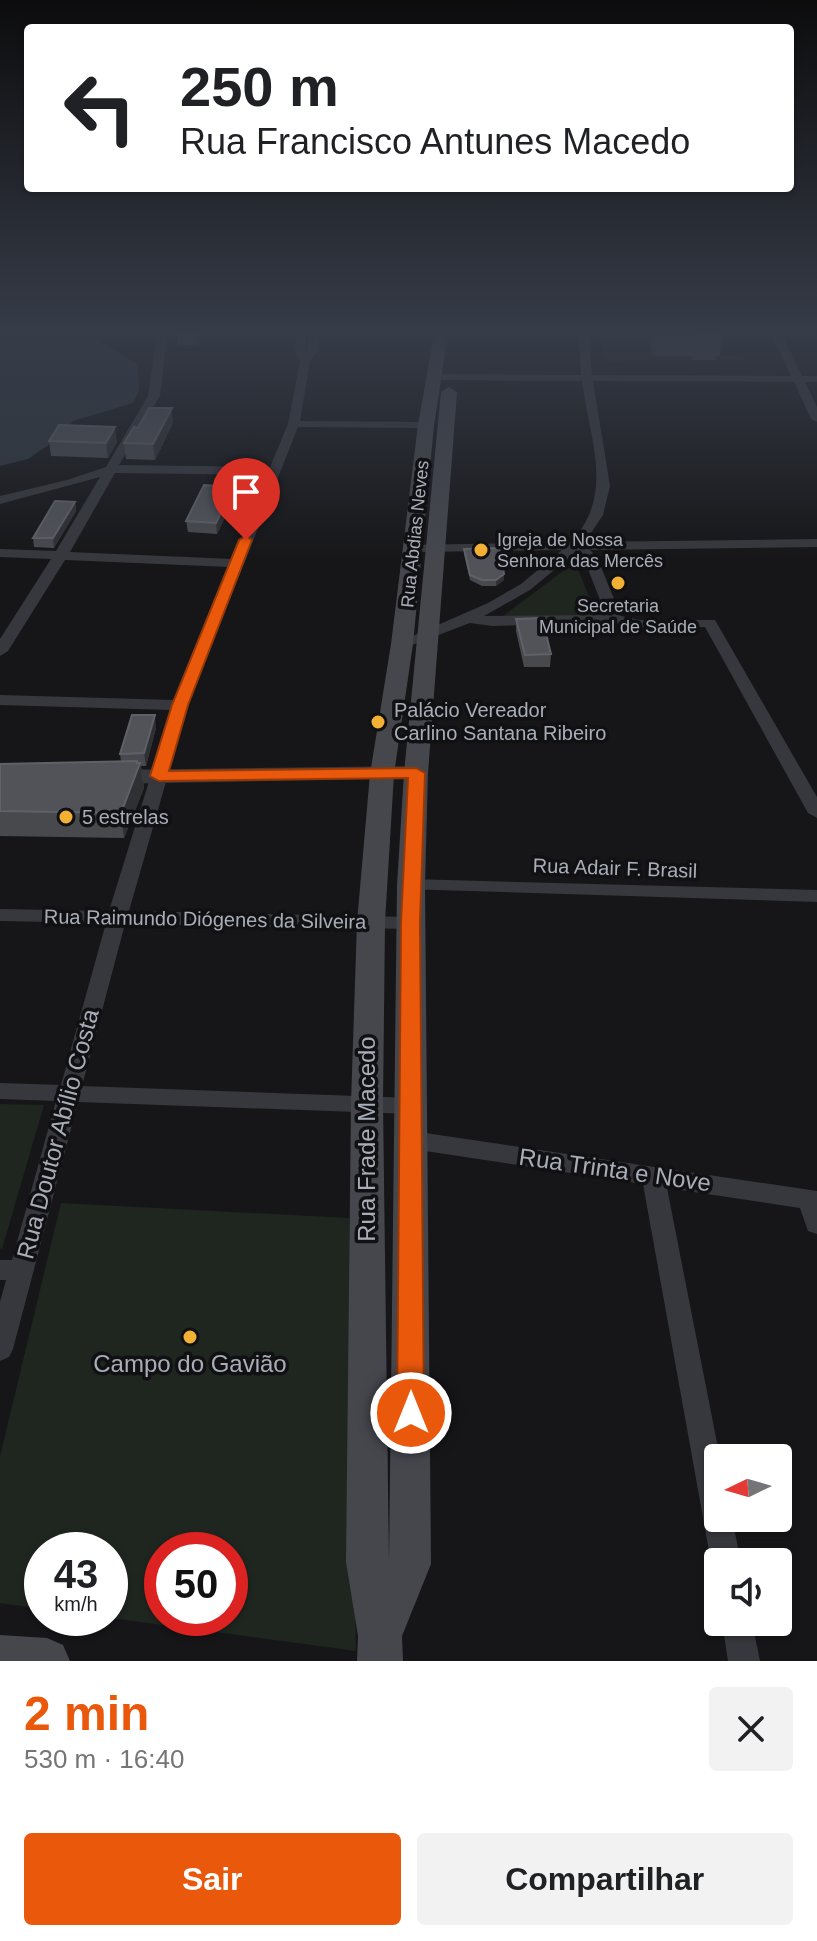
<!DOCTYPE html>
<html lang="pt">
<head>
<meta charset="utf-8">
<style>
	:root { --surface:#fff; --page:#f2f2f2; --text:#202124; --muted:#757577; --accent:#ea580c }
	body { margin:0; font-family:Helvetica,sans-serif; background:var(--page); color:var(--text); height:100vh; display:flex; flex-direction:column; font-size:30px; white-space:nowrap }
	* { box-sizing:border-box; margin:0 }
	p { font-size:26px; color:var(--muted) }
	.icon { flex:none; width:44px; height:44px; fill:none; stroke:currentColor; stroke-width:2; stroke-linecap:round; stroke-linejoin:round }
	.map { position:relative; height:1661px; overflow:hidden }
	.sheet { display:flex; flex-direction:column; background:var(--surface); flex:1 }
	.sheet>* { flex:none }
	.guide { position:absolute; left:24px; top:24px; width:770px; height:168px; border-radius:8px; box-shadow:0 2px 6px #0004; background:#fff; color:var(--text); overflow:hidden }
	.needle { width:52px; rotate:265deg }
	.fabs { position:absolute; left:704px; top:1444px; display:grid; gap:16px }
	.fabs a { display:grid; place-items:center; width:88px; height:88px; border-radius:8px; background:var(--surface); box-shadow:0 2px 6px #0004; font-size:40px }
	.speed { position:absolute; left:24px; top:1532px; display:flex; gap:16px; font-size:40px; font-weight:700; text-align:center }
	.speed>* { display:grid; place-content:center; width:104px; height:104px; border-radius:50%; background:var(--surface); box-shadow:0 2px 6px #0004; line-height:1 }
	.speed small { font-size:20px; font-weight:400 }
	.speed .limit { border:12px solid #d22; background:#fff; color:#111 }
	.pin { position:absolute; display:grid; place-items:center; width:68px; height:68px; color:#fff; margin:-82px -34px; border-radius:50% 50% 50% 0; rotate:-45deg; box-shadow:0 0 8px #0007 }
	.pin .icon { rotate:45deg }
	.me { position:absolute; width:88px; margin:-44px; rotate:0deg; stroke-linejoin:round; filter:drop-shadow(0 0 6px #0008) }
	.turn { display:flex; align-items:center; gap:28px; height:168px; padding:0 24px; font-size:36px }
	.turn .icon { width:104px; height:104px; stroke-width:2.5 }
	.turn b { display:block; font-size:56px; line-height:68px }
	.round { display:grid; place-items:center; flex:none; width:84px; height:84px; border-radius:8px; background:var(--page) }
	.headline { display:flex; align-items:center; justify-content:space-between; height:136px; padding:0 24px }
	h1 { font-size:48px; font-weight:600; line-height:60px; color:var(--accent) }
	.cta { display:flex; gap:16px; margin-top:auto; padding:16px 24px }
	.cta a { flex:1; height:92px; border-radius:8px; background:var(--accent); color:#fff; font-size:32px; font-weight:600; line-height:92px; text-align:center }
	.cta a+a { background:var(--page); color:var(--text) }
	.map>svg:first-child { display:block }
	.built { fill:#222225 }
	.green { fill:#1e261f; fill-rule:evenodd }
	.water { fill:#2c353c }
	.lines { fill:none; stroke-linecap:round; stroke-linejoin:round }
	.minor { fill:#37383d; fill-rule:evenodd }
	.tertiary { fill:#37383d; fill-rule:evenodd }
	.secondary { fill:#45474d; fill-rule:evenodd }
	.wall { fill:#47494d }
	.shaded-wall { fill:#2f3033 }
	.building { fill:#525359; stroke:#5f6168; stroke-width:2 }
	.route { fill:#ea580c; stroke:#983908; stroke-width:2 }
	.poi-dot { fill:#f2b134; stroke:#111113; stroke-width:3 }
	.labels { text-anchor:middle; stroke-width:7; stroke-linejoin:round; paint-order:stroke }
	.far-street-label { font-size:18px; fill:#a8adb8; stroke:#111113 }
	.far-poi-label { font-size:18px; fill:#a8adb8; stroke:#111113; text-anchor:start }
	.poi-label { font-size:20px; fill:#a8adb8; stroke:#111113; text-anchor:start }
	.street-label { font-size:20px; fill:#a8adb8; stroke:#111113 }
	.near-street-label { font-size:24px; fill:#a8adb8; stroke:#111113 }
	.near-poi-label { font-size:24px; fill:#a8adb8; stroke:#111113 }
</style>
</head>
<body>
<div class="map">
<svg width="817" height="1661" viewBox="0 0 817 1661">
	<rect width="100%" height="100%" fill="#161618"/>
	<polygon class="built" points="598,329 704,329 721,356 742,356 744,360 605,361"/>
	<g class="green">
		<polygon points="575,562 597,616 499,619"/>
		<polygon points="0,1104 44,1105 2,1249 0,1248"/>
		<path d="M 61,1203 L 349,1218 L 356,1651 L 110,1618 L 110,1550 L 42,1550 L 42,1609 L 0,1603 L 0,1456 ZM 162,1550 L 230,1550 L 230,1618 L 162,1618 Z"/>
	</g>
	<polygon class="water" points="0,329 36,337 89,335 137,364 139,390 133,403 73,421 59,438 28,459 0,466"/>
	<g class="lines">
		<g class="minor">
			<path d="M 158,329 L 168,329 L 160,396 L 119,465 L 270,467 L 288,424 L 300,361 L 295,351 L 296,329 L 306,329 L 306,353 L 310,329 L 320,329 L 318,351 L 310,361 L 300,421 L 426,422 L 432,425 L 426,428 L 298,427 L 188,705 L 129,911 L 410,917 L 420,923 L 410,929 L 125,924 L 82,1086 L 412,1098 L 420,1100 L 423,1106 L 420,1112 L 412,1114 L 78,1102 L 13,1349 L 9,1357 L 0,1361 L 0,1302 L 6,1280 L 0,1280 L 0,1260 L 12,1260 L 56,1101 L 0,1099 L 0,1083 L 61,1085 L 106,923 L 0,921 L 0,909 L 109,911 L 171,710 L 0,705 L 0,695 L 174,700 L 229,567 L 65,560 L 8,651 L 0,656 L 0,639 L 51,559 L 0,557 L 0,549 L 56,551 L 100,477 L 0,504 L 0,496 L 67,480 L 106,467 L 148,396 ZM 115,473 L 267,475 L 233,559 L 70,552 Z"/>
			<path d="M 578,329 L 588,329 L 592,375 L 791,376 L 769,329 L 779,329 L 802,376 L 817,376 L 817,382 L 805,382 L 817,407 L 817,422 L 811,419 L 794,382 L 593,381 L 610,486 L 603,515 L 585,542 L 817,539 L 817,547 L 590,550 L 597,557 L 621,616 L 640,620 L 715,620 L 817,797 L 817,818 L 808,813 L 705,627 L 640,628 L 615,623 L 492,626 L 470,623 L 407,647 L 397,647 L 394,644 L 488,603 L 521,584 L 562,550 L 414,552 L 409,551 L 409,545 L 571,542 C 616,493 589,439 582,381 L 435,380 L 430,377 L 435,374 L 581,375 ZM 576,552 L 584,559 L 606,615 L 484,616 L 530,590 Z"/>
			<polygon points="411,879 817,890 817,902 404,889 402,885 404,881"/>
			<polygon points="412,1131 817,1191 817,1234 808,1231 800,1208 667,1188 720,1458 718,1458 718,1518 732,1518 741,1562 718,1562 718,1573 711,1562 643,1184 412,1149 404,1146 401,1140 404,1134"/>
			<polygon points="722,1622 752,1622 760,1661 728,1661"/>
		</g>
		<polygon class="tertiary" points="416,766 424,768 427,773 424,778 110,784 102,782 99,777 102,772 110,770"/>
		<g class="secondary">
			<polygon points="435,329 449,329 434,425 413,644 394,774 385,922 383,1103 389,1563 397,885 404,773 441,392 449,387 457,392 428,773 425,885 431,1564 402,1636 403,1661 357,1661 358,1636 346,1562 351,1103 357,922 370,774 391,644 418,425"/>
			<polygon points="0,1635 47,1638 63,1645 70,1661 0,1661"/>
		</g>
	</g>
	<g class="wall">
		<polygon points="170,329 201,329 198,345 178,345 177,336 170,336"/>
		<polygon points="646,329 722,329 720,356 716,356 715,360 693,360 692,356 653,356"/>
		<polygon points="173,423 155,460 126,459 124,443"/>
		<polygon points="49,441 117,442 108,458 51,456"/>
		<polygon points="234,498 217,534 188,532 186,521"/>
		<polygon points="75,502 76,511 54,548 34,547 33,538"/>
		<polygon points="464,549 504,574 504,580 496,586 482,586 470,580 464,554"/>
		<polygon points="516,619 551,654 550,667 524,667 516,631"/>
		<polygon points="156,728 146,766 141,766 144,788 124,838 0,836 0,764 121,761 120,754"/>
	</g>
	<g class="shaded-wall">
		<polygon points="199,329 201,329 198,345 198,336"/>
		<polygon points="172,408 173,423 155,460 153,444"/>
		<polygon points="115,427 117,442 108,458 106,443"/>
		<polygon points="233,487 234,498 217,534 216,523"/>
		<polygon points="75,502 76,511 54,548 53,538"/>
		<polygon points="504,574 504,580 496,586 496,580"/>
		<polygon points="155,715 156,728 146,766 144,753"/>
		<polygon points="137,761 138,769 140,763 144,788 124,838 121,813"/>
	</g>
	<g class="building">
		<polygon points="180,329 199,329 198,336 177,335"/>
		<polygon points="655,329 722,329 723,331 717,331 718,335 696,335 695,331 656,331"/>
		<polygon points="149,408 172,408 153,444 124,443 134,427 138,428"/>
		<polygon points="59,425 115,427 106,443 49,441"/>
		<polygon points="204,485 233,487 216,523 186,521"/>
		<polygon points="55,501 75,502 53,538 33,538"/>
		<polygon points="500,548 504,574 496,580 482,580 470,575 464,549"/>
		<polygon points="542,618 551,654 525,655 516,619"/>
		<polygon points="132,715 155,715 144,753 120,754"/>
		<polygon points="137,761 137,763 140,763 121,813 0,811 0,764"/>
	</g>
	<linearGradient id="sky" x2="0" y2="1"><stop stop-color="#0c0c0d"/><stop offset="0.59" stop-color="#363c48"/><stop offset="1" stop-color="#363c48" stop-opacity="0"/></linearGradient>
	<rect width="817" height="561" fill="url(#sky)"/>
	<polygon class="route" points="246,536 252,540 188,705 169,771 416,768 425,773 420,923 424,1413 420,1421 411,1425 401,1421 397,1413 401,923 408,778 159,781 150,776 172,705 239,540"/>
	<g class="poi-dot">
		<circle cx="481" cy="550" r="8"/>
		<circle cx="618" cy="583" r="8"/>
		<circle cx="378" cy="722" r="8"/>
		<circle cx="66" cy="817" r="8"/>
		<circle cx="190" cy="1337" r="8"/>
	</g>
	<g class="labels">
		<g class="far-street-label">
			<text transform="translate(415 534) rotate(-84)" y="6">Rua Abdias Neves</text>
		</g>
		<g class="far-poi-label">
			<text x="497" y="546">Igreja de Nossa<tspan x="497" dy="21">Senhora das Mercês</tspan></text>
			<text x="618" y="612" text-anchor="middle">Secretaria<tspan x="618" dy="21">Municipal de Saúde</tspan></text>
		</g>
		<g class="poi-label">
			<text x="394" y="717">Palácio Vereador<tspan x="394" dy="23">Carlino Santana Ribeiro</tspan></text>
			<text x="82" y="824">5 estrelas</text>
		</g>
		<g class="street-label">
			<text transform="translate(615 868) rotate(2)" y="7">Rua Adair F. Brasil</text>
			<text transform="translate(205 919) rotate(1)" y="7">Rua Raimundo Diógenes da Silveira</text>
		</g>
		<g class="near-street-label">
			<text transform="translate(58 1134) rotate(-75)" y="8">Rua Doutor Abílio Costa</text>
			<text transform="translate(367 1139) rotate(-90)" y="8">Rua Frade Macedo</text>
			<text transform="translate(615 1170) rotate(8)" y="8">Rua Trinta e Nove</text>
		</g>
		<g class="near-poi-label">
			<text x="190" y="1372">Campo do Gavião</text>
		</g>
	</g>
</svg>
<div class="fabs">
<a><svg class="needle" viewBox="-14 -14 28 28"><path d="M0-13l5 13h-10z" fill="#e53935"/><path d="M0 13l5-13h-10z" fill="#757577"/></svg></a>
<a><svg class="icon" aria-label="sound" viewBox="0 0 24 24"><path d="M4 9h4l5-4v14l-5-4H4zM17 9q2 3 0 6"/></svg></a>
</div>
<div class="speed"><div>43<small>km/h</small></div><div class="limit">50</div></div>
<div class="pin" style="left:246px;top:540px;background:#d93025"><svg class="icon" aria-label="arrive" viewBox="0 0 24 24"><path d="M6 21V4h12l-3 4 3 4H6"/></svg></div>
<svg class="me" style="left:411px;top:1413px" viewBox="-20 -20 40 40"><circle r="17" fill="#ea580c" stroke="#fff" stroke-width="3"/><path d="M0-11L8 9 0 5-8 9z" fill="#fff"/></svg>
<div class="guide">
<div class="turn"><svg class="icon" aria-label="left" viewBox="0 0 24 24"><path d="M17 20v-9H6M10 6l-5 5 5 5"/></svg><div><b>250 m</b>Rua Francisco Antunes Macedo</div></div>
</div>
</div>
<section class="sheet">
<div class="headline"><div><h1>2 min</h1><p>530 m · 16:40</p></div><a class="round"><svg class="icon" aria-label="close" viewBox="0 0 24 24"><path d="M6 6l12 12M18 6L6 18"/></svg></a></div>
<div class="cta"><a>Sair</a><a>Compartilhar</a></div>
</section>
</body>
</html>
